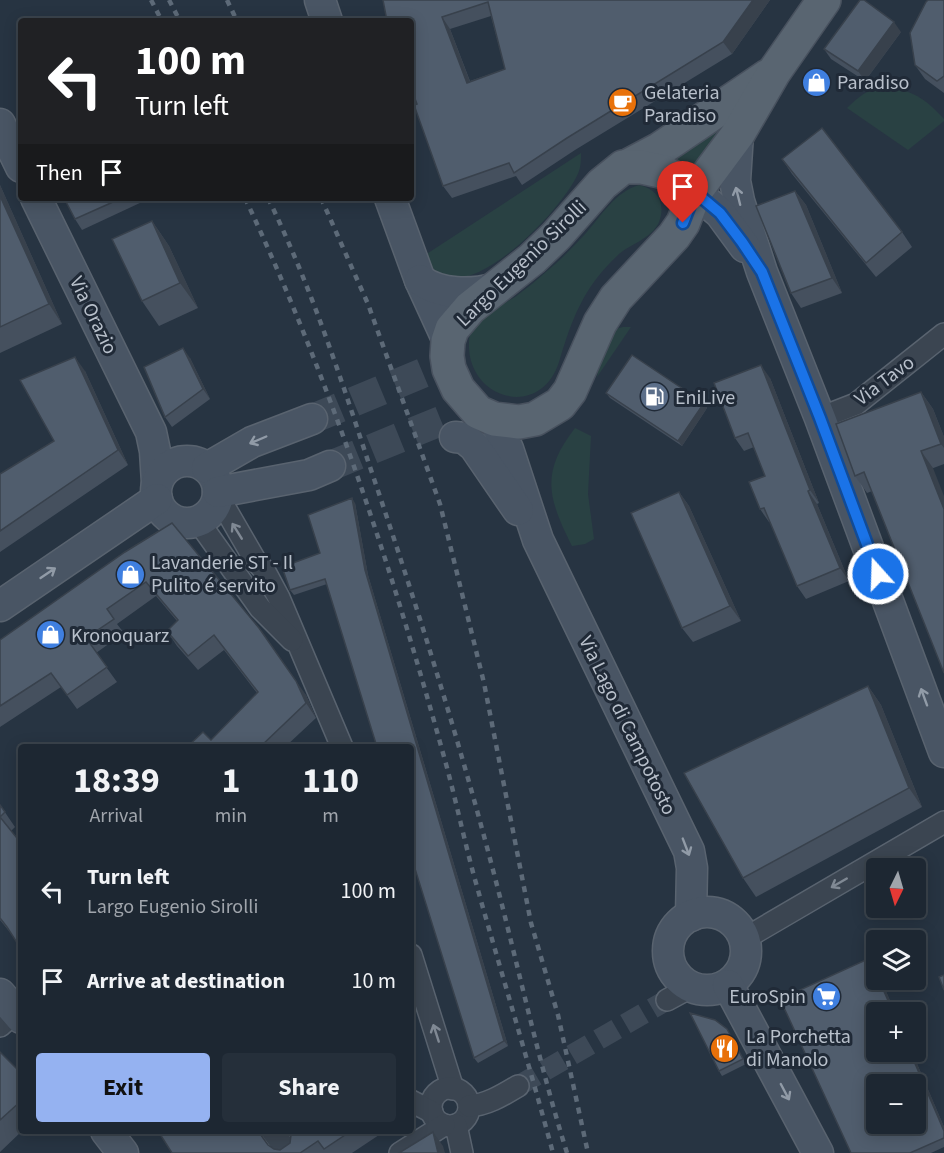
<!DOCTYPE html>
<html lang="en">
<head>
<meta charset="utf-8">
<style>
	:root { --surface:#1d2732; --page:#252f3a; --text:#f1f3f6; --muted:#a0a5ac; --line:#3b444d; --accent:#95b2f1 }
	body { margin:0; font-family:"Source Sans 3",sans-serif; background:var(--page); color:var(--text); height:100vh; display:flex; flex-direction:column; font-size:22px; white-space:nowrap }
	* { box-sizing:border-box; margin:0 }
	p { font-size:20px; color:var(--muted) }
	.icon { flex:none; width:33px; height:33px; fill:none; stroke:currentColor; stroke-width:2; stroke-linecap:round; stroke-linejoin:round }
	.map { position:relative; flex:1; overflow:hidden }
	.panel { position:absolute; left:18px; top:744px; width:396px; height:390px; display:flex; flex-direction:column; background:var(--surface); border-radius:6px; box-shadow:0 3px 15px #0003,0 0 0 2px var(--line) }
	.panel>* { flex:none }
	.top-card { position:absolute; left:18px; top:18px; width:396px; height:183px; border-radius:6px; box-shadow:0 3px 15px #0003,0 0 0 2px var(--line); background:#202124; color:#fff; overflow:hidden }
	.needle { width:39px; rotate:185deg }
	.buttons { position:absolute; left:866px; top:858px; display:grid; gap:12px }
	.buttons a { display:grid; place-items:center; width:60px; height:60px; border-radius:6px; background:var(--surface); box-shadow:0 3px 15px #0003,0 0 0 2px var(--line); font-size:30px }
	.pin { position:absolute; display:grid; place-items:center; width:51px; height:51px; color:#fff; margin:-62px -26px; border-radius:50% 50% 50% 0; rotate:-45deg; box-shadow:0 0 6px #0007 }
	.pin .icon { rotate:45deg }
	.me { position:absolute; width:66px; margin:-33px; rotate:340deg; stroke-linejoin:round; filter:drop-shadow(0 0 4px #0008) }
	.turn { display:flex; align-items:center; gap:21px; height:126px; padding:0 18px; font-size:27px }
	.turn .icon { width:78px; height:78px; stroke-width:2.5 }
	.turn b { display:block; font-size:42px; line-height:51px }
	.then { display:flex; align-items:center; height:57px; padding:0 18px; background:#0003; gap:12px; font-size:22px }
	.eta { display:flex; justify-content:space-evenly; align-items:center; height:102px; text-align:center }
	.eta b { font-size:36px; font-weight:700; line-height:42px }
	.primary-button { display:flex; gap:12px; margin-top:auto; padding:12px 18px }
	.primary-button a { flex:1; height:69px; border-radius:6px; background:var(--accent); color:#111; font-size:24px; font-weight:700; line-height:69px; text-align:center }
	.primary-button a+a { background:var(--page); color:var(--text) }
	ul { padding:0; list-style:none }
	li { display:flex; align-items:center; gap:18px; height:90px; padding:0 18px }
	li div { flex:1 }
	li b { display:block; font-size:22px }
	li em { font-style:normal }
	.map>svg:first-child { display:block }
	.green { fill:#294143 }
	.lines { fill:none; stroke-linecap:round; stroke-linejoin:round }
	.street-tunnel { stroke:#3d4957; stroke-width:21; stroke-dasharray:21 10; stroke-linecap:butt }
	.secondary-tunnel { stroke:#3d4957; stroke-width:30; stroke-dasharray:30 15; stroke-linecap:butt }
	.street-casing { stroke:#59636f; stroke-width:24 }
	.secondary-casing { stroke:#59636f; stroke-width:33 }
	.primary-casing { stroke:#48515e; stroke-width:36 }
	.street { stroke:#3b4551; stroke-width:21 }
	.secondary { stroke:#495564; stroke-width:30 }
	.primary { stroke:#596571; stroke-width:33 }
	.rail { stroke:#5d6a78; stroke-width:4.5; stroke-dasharray:6 6; stroke-linecap:butt }
	.wall { fill:#45505e; fill-rule:evenodd }
	.shaded-wall { fill:#38414c }
	.building { fill:#505d6d; stroke:#38414c; stroke-width:1.5; fill-rule:evenodd }
	.oneway { stroke:#919ba7 }
	.oneway2 { stroke:#808994 }
	.route-casing { stroke:#114b97; stroke-width:15 }
	.route { stroke:#1a73e8; stroke-width:10 }
	.labels { text-anchor:middle; stroke-width:6; stroke-linejoin:round; paint-order:stroke }
	.poi-label { font-size:20px; fill:#b8c0cb; stroke:#202a37; text-anchor:start }
	.street-label { font-size:20px; fill:#b8c0cb; stroke:#202a37 }
</style>
</head>
<body>
<div class="map">
<svg width="944" height="1153" viewBox="0 0 944 1153">
	<rect width="100%" height="100%" fill="#273442"/>
	<g class="green">
		<path d="M 891,87 C 917,93 926,100 944,119 L 944,121 L 908,150 L 847,108 C 863,93 869,88 891,87 Z"/>
		<polygon points="716,126 721,129 694,173 672,157"/>
		<path d="M 581,153 C 581,159 581,165 579,171 C 566,206 478,299 437,275 C 430,271 426,263 422,257 Z"/>
		<path d="M 639,185 C 658,189 666,204 659,222 C 652,239 629,244 617,256 C 583,288 572,319 559,362 C 540,421 466,399 469,342 C 470,318 497,308 515,297 C 526,289 537,280 547,271 C 561,260 574,246 586,233 C 602,215 615,192 639,185 Z"/>
		<polygon points="623,327 631,327 597,377 601,357 611,330"/>
		<path d="M 575,428 L 591,436 L 588,494 L 594,539 L 585,544 L 572,546 C 548,498 540,473 575,428 Z"/>
	</g>
	<g class="lines">
		<polyline class="street-tunnel" points="518,1086 667,1000"/>
		<g class="secondary-tunnel">
			<polyline points="312,419 430,370"/>
			<polyline points="330,466 448,418"/>
		</g>
		<defs>
			<g id="street">
				<polyline points="820,418 856,404 944,334"/>
				<polyline points="218,496 255,560 264,570 279,598 342,747"/>
				<polyline points="198,521 260,608 292,640"/>
				<polyline points="744,939 944,822"/>
				<polyline points="411,955 453,1089"/>
				<polyline points="667,1000 691,987"/>
				<polyline points="0,1026 21,1007"/>
				<circle cx="450" cy="1107" r="19"/>
				<polyline points="411,1101 432,1112"/>
				<path d="M 469,1106 C 487,1105 503,1095 518,1086"/>
				<polyline points="456,1125 462,1153"/>
				<polyline points="272,1131 289,1153"/>
				<polyline points="400,1153 444,1125"/>
			</g>
			<g id="secondary">
				<polyline points="320,0 327,21"/>
				<polyline points="0,124 21,167"/>
				<polyline points="738,134 735,181 739,201 762,272 820,418 944,752"/>
				<polyline points="695,192 720,213 745,247"/>
				<polyline points="36,198 151,432 155,451 157,483"/>
				<polyline points="390,198 420,280 448,341"/>
				<path d="M 420,280 C 440,295 472,295 495,288"/>
				<polyline points="494,419 508,449 538,540 689,851 692,868 691,916"/>
				<polyline points="455,437 464,438 474,446 518,510"/>
				<circle cx="187" cy="492" r="31"/>
				<polyline points="207,468 252,442 312,419"/>
				<polyline points="218,492 309,475 330,466"/>
				<polyline points="0,606 157,499"/>
				<circle cx="707" cy="951" r="39"/>
				<polyline points="728,985 818,1153"/>
				<polyline points="0,994 21,1018"/>
				<polyline points="106,1131 123,1153"/>
			</g>
			<g id="primary">
				<polyline points="628,166 660,149 768,76"/>
				<polyline points="695,192 664,172 641,167 623,167 602,184 556,236 532,259 470,308 452,329 448,341 447,356 449,369 458,389 478,412 494,419 519,422 535,419 560,404 570,391 600,323 616,298 674,236 683,223 695,192 738,134 774,72 824,0"/>
			</g>
		</defs>
		<use href="#street" class="street-casing"/>
		<use href="#secondary" class="secondary-casing"/>
		<use href="#primary" class="primary-casing"/>
		<use href="#street" class="street"/>
		<use href="#secondary" class="secondary"/>
		<use href="#primary" class="primary"/>
		<g class="rail">
			<polyline points="151,0 162,21"/>
			<polyline points="169,0 180,21"/>
			<polyline points="227,0 237,21"/>
			<path d="M 245,198 C 330,379 393,571 446,764 C 456,801 464,839 474,876 C 500,969 528,1060 553,1153"/>
			<path d="M 268,198 C 309,282 339,372 368,461 C 414,597 457,732 493,870 C 518,965 538,1060 567,1153"/>
			<polyline points="321,198 368,304 440,504 484,683 531,923 558,1015 588,1153"/>
		</g>
	</g>
	<g class="wall">
		<path d="M 383,0 L 770,0 L 732,54 L 575,150 L 522,185 L 516,176 L 452,198 L 443,186 L 417,104 ZM 491,16 L 505,69 L 470,81 L 450,29 Z"/>
		<polygon points="944,0 944,93 925,79 915,65"/>
		<polygon points="901,32 865,81 831,59 824,49"/>
		<polygon points="782,159 902,232 912,247 876,277 792,174"/>
		<polygon points="0,185 62,324 0,353"/>
		<polygon points="795,191 806,205 842,293 801,308 791,293"/>
		<polygon points="64,198 141,198 142,202 82,230 75,219"/>
		<polygon points="152,221 169,246 198,308 159,326 142,301"/>
		<polygon points="190,358 210,399 172,427 165,417"/>
		<polygon points="85,371 128,465 0,552 0,474 54,441"/>
		<polygon points="770,378 819,503 817,504 849,581 806,599 797,586 770,522 769,522 760,509 765,476 754,447 744,451 735,438"/>
		<polygon points="921,392 933,409 944,437 944,464 867,493 855,476"/>
		<polygon points="606,393 704,403 707,408 682,446 610,398"/>
		<polygon points="679,492 689,506 741,621 693,642 682,628"/>
		<polygon points="355,503 368,575 508,1046 478,1063 474,1058 327,584 294,595 290,590 320,553"/>
		<polygon points="125,552 306,695 316,718 285,747 187,747 211,740 257,693 224,650 198,670 177,646 167,631 177,621 156,596 117,624 124,633 96,653 117,682 77,709 61,687 0,727 0,640"/>
		<polygon points="868,686 881,705 922,807 756,897 743,878"/>
		<polygon points="0,805 15,827 11,831 13,936 0,920"/>
		<polygon points="874,965 876,980 881,980 895,1012 876,1052 912,1052 944,1127 944,1147 931,1153 851,1153"/>
		<polygon points="730,1034 746,1064 722,1076 719,1071"/>
		<polygon points="0,1052 21,1073 21,1131 22,1131 0,1152"/>
		<polygon points="158,1131 260,1131 260,1133 268,1145 274,1149 280,1150 290,1143 290,1136 286,1131 385,1131 352,1153 172,1153"/>
	</g>
	<g class="shaded-wall">
		<polygon points="753,0 770,0 732,54 723,42"/>
		<polygon points="442,17 450,29 475,95 467,83"/>
		<polygon points="894,22 901,32 865,81 858,71"/>
		<polygon points="0,185 62,324 49,304 0,196"/>
		<polygon points="795,191 806,205 842,293 832,278"/>
		<polygon points="152,221 169,246 198,308 180,283"/>
		<polygon points="183,348 190,358 210,399 203,389"/>
		<polygon points="75,357 85,371 128,465 118,450"/>
		<polygon points="761,365 770,378 819,503 810,490"/>
		<polygon points="921,392 933,409 944,437 944,448 941,444"/>
		<polygon points="704,403 707,408 682,446 678,441"/>
		<polygon points="921,451 933,468 944,496 944,509"/>
		<polygon points="808,491 817,504 849,581 840,568"/>
		<polygon points="679,492 689,506 741,621 730,606"/>
		<polygon points="352,498 355,503 368,575 508,1046 504,1041 365,570"/>
		<polygon points="296,681 306,695 316,718 306,703"/>
		<polygon points="868,686 881,705 922,807 909,788"/>
		<polygon points="879,980 881,980 895,1012 893,1012"/>
		<polygon points="910,1052 912,1052 944,1127 944,1131"/>
		<polygon points="433,1132 443,1146 445,1153 438,1153"/>
	</g>
	<g class="building">
		<path d="M 383,0 L 753,0 L 723,42 L 567,138 L 514,173 L 509,163 L 443,186 L 414,105 L 417,104 L 411,88 L 411,21 L 387,21 ZM 488,2 L 505,69 L 467,83 L 442,17 Z"/>
		<polygon points="860,0 864,0 894,22 858,71 824,49"/>
		<polygon points="928,0 944,0 944,76 937,81 915,65 910,33 926,2"/>
		<polygon points="822,128 902,232 866,263 782,159"/>
		<polygon points="795,191 832,278 791,293 756,206"/>
		<polygon points="0,196 49,304 0,327"/>
		<polygon points="64,198 122,198 75,219"/>
		<polygon points="152,221 180,283 142,301 112,239"/>
		<polygon points="183,348 203,389 165,417 144,367"/>
		<polygon points="632,355 704,403 678,441 606,393"/>
		<polygon points="75,357 118,450 0,531 0,474 54,441 20,380"/>
		<polygon points="761,365 810,490 808,491 840,568 797,586 764,508 760,509 749,482 765,476 748,433 735,438 714,383"/>
		<polygon points="921,392 941,444 921,451 944,509 944,673 864,472 855,476 836,424"/>
		<polygon points="679,492 730,606 682,628 631,513"/>
		<polygon points="352,498 365,570 504,1041 474,1058 411,856 411,747 377,747 325,579 290,590 282,567 320,553 308,515"/>
		<polygon points="172,523 259,628 296,681 306,703 260,747 187,747 203,732 211,740 258,692 214,635 188,656 167,631 178,620 146,582 107,609 114,619 86,638 107,667 67,695 51,673 0,706 0,640 125,552"/>
		<polygon points="868,686 909,788 743,878 684,773"/>
		<polygon points="0,805 5,812 0,817"/>
		<polygon points="0,817 21,843 21,949 7,927 0,918"/>
		<path d="M 870,958 L 876,973 L 876,980 L 879,980 L 893,1012 L 876,1012 L 876,1052 L 910,1052 L 944,1131 L 944,1138 L 910,1153 L 851,1153 L 780,999 ZM 876,1084 L 915,1084 L 915,1124 L 876,1124 Z"/>
		<polygon points="944,975 944,990 939,977"/>
		<polygon points="690,1013 715,1020 727,1029 743,1059 719,1071"/>
		<polygon points="0,1052 21,1073 21,1101 0,1120"/>
		<polygon points="158,1131 258,1131 268,1145 274,1149 280,1150 290,1143 291,1135 287,1131 351,1131 324,1149 318,1141 300,1153 172,1153"/>
		<polygon points="433,1132 438,1153 399,1153"/>
	</g>
	<defs><path id="oneway-shaft" d="M-6 0H5M1.5-3L5.5 0L1.5 3" fill="none" stroke-width="1.6" stroke-linecap="round" stroke-linejoin="round" transform="scale(1.5)"/></defs>
	<g class="oneway">
		<use href="#oneway-shaft" transform="translate(738 196) rotate(-104)"/>
		<use href="#oneway-shaft" transform="translate(258 440) rotate(157)"/>
		<use href="#oneway-shaft" transform="translate(48 573) rotate(-34)"/>
		<use href="#oneway-shaft" transform="translate(924 697) rotate(-110)"/>
		<use href="#oneway-shaft" transform="translate(686 847) rotate(69)"/>
		<use href="#oneway-shaft" transform="translate(785 1092) rotate(62)"/>
	</g>
	<g class="oneway2">
		<use href="#oneway-shaft" transform="translate(237 531) rotate(-122)"/>
		<use href="#oneway-shaft" transform="translate(839 883) rotate(150)"/>
		<use href="#oneway-shaft" transform="translate(436 1033) rotate(-108)"/>
	</g>
	<g class="lines">
		<defs>
			<polyline id="route" points="683,223 695,192 720,213 742,242 762,272 820,418 878,574"/>
		</defs>
		<use href="#route" class="route-casing"/>
		<use href="#route" class="route"/>
	</g>
	<defs>
		<symbol id="shop-disc" viewBox="-11 -11 22 22"><circle r="9.5" fill="#3f7fe0" stroke="#202a37"/><path d="M-5-2.5h2.3a2.7 3.5 0 0 1 5.4 0H5L5.5 6h-11ZM-1.5-2.5h3a1.5 2.3 0 0 0-3 0Z" fill="#fff"/></symbol>
		<symbol id="cafe-disc" viewBox="-11 -11 22 22"><circle r="9.5" fill="#e8710a" stroke="#202a37"/><path d="M-5.5-4.5H6V0H3Q3 3.5 0 3.5H-2.5Q-5.5 3.5-5.5 0ZM3-3.2v2h1.7v-2ZM-6 4.5H4V6H-6Z" fill="#fff"/></symbol>
		<symbol id="fuel-disc" viewBox="-11 -11 22 22"><circle r="9.5" fill="#5c6f8a" stroke="#202a37"/><path d="M-5.5-6h7V0h2V4h1.3V-2.5L3-4.5l.8-.8L6-3V5H2.5V1h-1V6h-7ZM-4.2-4.7v3.2H.2V-4.7Z" fill="#fff"/></symbol>
		<symbol id="supermarket-disc" viewBox="-11 -11 22 22"><circle r="9.5" fill="#3f7fe0" stroke="#202a37"/><path d="M-6-5.5h2.5l.6 2H6L4.5 2H-2.5L-4.4-4H-6ZM-1.5 3.2a1.3 1.3 0 1 0 .1 0ZM3 3.2a1.3 1.3 0 1 0 .1 0Z" fill="#fff"/></symbol>
		<symbol id="restaurant-disc" viewBox="-11 -11 22 22"><circle r="9.5" fill="#e8710a" stroke="#202a37"/><path d="M-5-6h1v4h1v-4h1v4h1v-4h1v5L-1.5 .5V6h-2V.5L-5-1ZM5-6V6H3V1.5H1.5Q1.5-4 5-6Z" fill="#fff"/></symbol>
	</defs>
	<g fill-rule="evenodd">
		<use href="#shop-disc" x="800" y="66" width="33" height="33"/>
		<use href="#cafe-disc" x="606" y="86" width="33" height="33"/>
		<use href="#fuel-disc" x="638" y="380" width="33" height="33"/>
		<use href="#shop-disc" x="114" y="558" width="33" height="33"/>
		<use href="#shop-disc" x="34" y="618" width="33" height="33"/>
		<use href="#supermarket-disc" x="810" y="980" width="33" height="33"/>
		<use href="#restaurant-disc" x="708" y="1032" width="33" height="33"/>
	</g>
	<g class="labels">
		<g class="poi-label">
			<text x="837" y="89">Paradiso</text>
			<text x="644" y="99">Gelateria<tspan x="644" dy="23">Paradiso</tspan></text>
			<text x="675" y="404">EniLive</text>
			<text x="151" y="569">Lavanderie ST - Il<tspan x="151" dy="23">Pulito é servito</tspan></text>
			<text x="71" y="642">Kronoquarz</text>
			<text x="806" y="1003" text-anchor="end">EuroSpin</text>
			<text x="746" y="1043">La Porchetta<tspan x="746" dy="23">di Manolo</tspan></text>
		</g>
		<g class="street-label">
			<text transform="translate(521 263) rotate(-44)" y="7">Largo Eugenio Sirolli</text>
			<text transform="translate(94 315) rotate(64)" y="7">Via Orazio</text>
			<text transform="translate(884 380) rotate(-37)" y="7">Via Tavo</text>
			<text transform="translate(628 725) rotate(64)" y="7">Via Lago di Campotosto</text>
		</g>
	</g>
</svg>
<div class="buttons">
<a><svg class="needle" viewBox="-14 -14 28 28"><path d="M0-13l5 13h-10z" fill="#e53935"/><path d="M0 13l5-13h-10z" fill="#a0a5ac"/></svg></a>
<a><svg class="icon" aria-label="layers" viewBox="0 0 24 24"><path d="M12 4l9 5-9 5-9-5zM3 14l9 5 9-5"/></svg></a>
<a>+</a>
<a>−</a>
</div>
<div class="pin" style="left:683px;top:223px;background:#d93025"><svg class="icon" aria-label="arrive" viewBox="0 0 24 24"><path d="M6 21V4h12l-3 4 3 4H6"/></svg></div>
<svg class="me" style="left:878px;top:574px" viewBox="-20 -20 40 40"><circle r="17" fill="#1a73e8" stroke="#fff" stroke-width="3"/><path d="M0-11L8 9 0 5-8 9z" fill="#fff"/></svg>
<div class="top-card">
<div class="turn"><svg class="icon" aria-label="left" viewBox="0 0 24 24"><path d="M17 20v-9H6M10 6l-5 5 5 5"/></svg><div><b>100 m</b>Turn left</div></div>
<div class="then">Then<svg class="icon" aria-label="arrive" viewBox="0 0 24 24"><path d="M6 21V4h12l-3 4 3 4H6"/></svg></div>
</div>
<section class="panel">
<div class="eta">
<div><b>18:39</b><p>Arrival</p></div>
<div><b>1</b><p>min</p></div>
<div><b>110</b><p>m</p></div>
</div>
<ul>
<li><svg class="icon" aria-label="left" viewBox="0 0 24 24"><path d="M17 20v-9H6M10 6l-5 5 5 5"/></svg><div><b>Turn left</b><p>Largo Eugenio Sirolli</p></div><em>100 m</em></li>
<li><svg class="icon" aria-label="arrive" viewBox="0 0 24 24"><path d="M6 21V4h12l-3 4 3 4H6"/></svg><div><b>Arrive at destination</b></div><em>10 m</em></li>
</ul>
<div class="primary-button"><a>Exit</a><a>Share</a></div>
</section>
</div>
</body>
</html>
